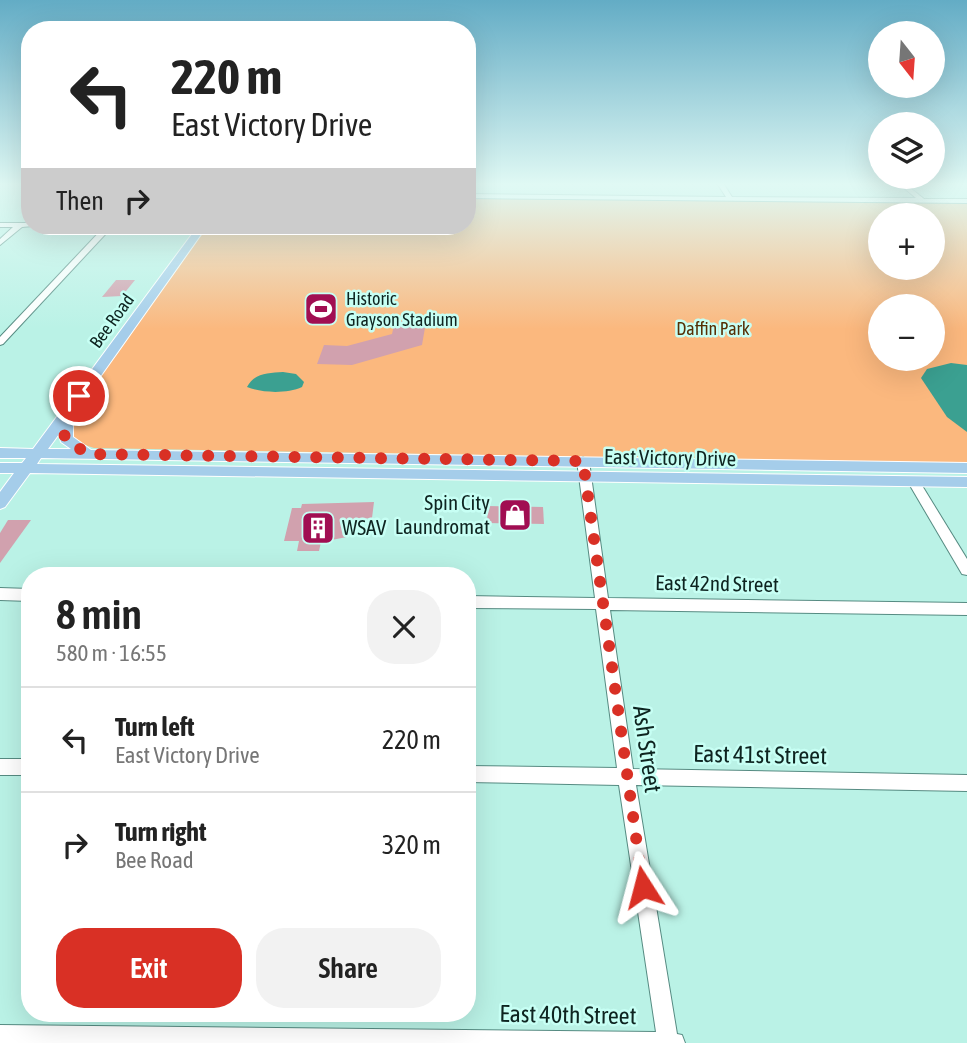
<!DOCTYPE html>
<html lang="en">
<head>
<meta charset="utf-8">
<style>
	:root { --surface:#fff; --page:#f2f2f2; --text:#222; --muted:#767676; --line:#e0e0e0; --accent:#d93025 }
	body { margin:0; font-family:"Asap Condensed",sans-serif; background:var(--page); color:var(--text); height:100vh; display:flex; flex-direction:column; font-size:26px; white-space:nowrap }
	* { box-sizing:border-box; margin:0 }
	p { font-size:23px; color:var(--muted) }
	.icon { flex:none; width:38px; height:38px; fill:none; stroke:currentColor; stroke-width:2; stroke-linecap:round; stroke-linejoin:round }
	.map { position:relative; flex:1; overflow:hidden }
	.panel { position:absolute; left:21px; top:567px; width:455px; height:455px; display:flex; flex-direction:column; background:var(--surface); border-radius:28px; box-shadow:0 7px 28px #0002 }
	.panel>* { flex:none }
	.banner { position:absolute; left:21px; top:21px; width:455px; height:214px; border-radius:28px; box-shadow:0 7px 28px #0002; background:#fff; color:var(--text); overflow:hidden }
	.needle { width:46px; rotate:163deg }
	.controls { position:absolute; left:868px; top:21px; display:grid; gap:14px }
	.controls a { display:grid; place-items:center; width:77px; height:77px; border-radius:50%; background:var(--surface); box-shadow:0 7px 28px #0002; font-size:35px }
	.pin { position:absolute; display:grid; place-items:center; width:60px; height:60px; color:#fff; margin:-30px; border:4px solid #fff; border-radius:50%; box-shadow:0 2px 7px #0007 }
	.me { position:absolute; width:77px; margin:-38px; rotate:351deg; stroke-linejoin:round; filter:drop-shadow(0 0 5px #0008) }
	.turn { display:flex; align-items:center; gap:24px; height:147px; padding:0 35px; font-size:32px }
	.turn .icon { width:91px; height:91px; stroke-width:2.5 }
	.turn b { display:block; font-size:49px; line-height:60px }
	.then { display:flex; align-items:center; height:66px; padding:0 35px; background:#0003; gap:14px; font-size:26px }
	.round { display:grid; place-items:center; flex:none; width:74px; height:74px; border-radius:28px; background:var(--page) }
	.head { display:flex; align-items:center; justify-content:space-between; height:119px; padding:0 35px }
	h1 { font-size:42px; font-weight:600; line-height:52px }
	.button { display:flex; gap:14px; margin-top:auto; padding:14px 35px }
	.button a { flex:1; height:80px; border-radius:28px; background:var(--accent); color:#fff; font-size:28px; font-weight:600; line-height:80px; text-align:center }
	.button a+a { background:var(--page); color:var(--text) }
	ul { padding:0; list-style:none }
	li { display:flex; align-items:center; gap:21px; height:105px; padding:0 35px; border-top:2px solid var(--line) }
	li div { flex:1 }
	li b { display:block; font-size:26px }
	li em { font-style:normal }
	.map>svg:first-child { display:block }
	.green { fill:#fbb87e; fill-rule:evenodd }
	.water { fill:#3ba091 }
	.building { fill:#d1a1ae }
	.lines { fill:none; stroke-linecap:round; stroke-linejoin:round }
	.minor-casing { stroke:#568b82; stroke-width:2 }
	.major-casing { stroke:#fff; stroke-width:2 }
	.minor { fill:#fff; fill-rule:evenodd }
	.major { fill:#a5cdea; fill-rule:evenodd }
	.route { stroke:#d93025; stroke-width:12; stroke-dasharray:0 21.6 }
	.labels { text-anchor:middle; stroke-width:5; stroke-linejoin:round; paint-order:stroke }
	.far-poi-label { font-size:18px; fill:#0e2420; stroke:#c7fff4; text-anchor:start }
	.far-street-label { font-size:18px; fill:#0e2420; stroke:#c7fff4 }
	.far-park-label { font-size:18px; fill:#552f05; stroke:#c7fff4 }
	.street-label { font-size:21px; fill:#0e2420; stroke:#c7fff4 }
	.poi-label { font-size:21px; fill:#0e2420; stroke:#c7fff4; text-anchor:end }
	.near-street-label { font-size:24px; fill:#0e2420; stroke:#c7fff4 }
</style>
</head>
<body>
<div class="map">
<svg width="967" height="1043" viewBox="0 0 967 1043">
	<rect width="100%" height="100%" fill="#baf2e6"/>
	<path class="green" d="M 467,196 L 967,202 L 967,464 L 94,448 L 73,441 L 68,426 L 80,401 L 118,353 L 206,226 L 467,226 ZM 880,215 L 933,215 L 933,268 L 880,268 ZM 880,306 L 933,306 L 933,359 L 880,359 Z"/>
	<g class="water">
		<polygon points="951,363 967,365 967,432 947,417 921,378 927,369"/>
		<path d="M 283,372 L 296,374 L 304,382 L 302,387 C 287,394 261,393 247,387 C 254,373 268,373 283,372 Z"/>
	</g>
	<g class="building">
		<polygon points="116,280 135,280 122,296 102,297"/>
		<polygon points="395,321 426,322 422,345 352,365 317,364 324,345 347,346 392,334"/>
		<polygon points="374,502 372,518 350,520 347,537 321,542 319,551 297,551 299,541 284,541 292,508 301,508 302,504"/>
		<polygon points="488,506 543,507 544,524 487,523"/>
		<polygon points="8,520 31,520 0,563 0,533"/>
	</g>
	<g class="lines">
		<defs>
			<g id="minor">
				<polygon points="717,183 723,183 732,197 916,198 898,183 904,183 924,199 967,199 967,203 467,198 467,194 726,197"/>
				<polygon points="0,223 30,223 30,226 33,226 22,227 0,245 0,239 13,227 0,227"/>
				<polygon points="105,226 113,226 3,344 0,345 0,337"/>
				<polygon points="583,457 589,461 608,598 967,603 967,615 610,610 633,769 967,775 967,791 636,785 677,1034 682,1035 685,1043 0,1043 0,1025 656,1032 619,785 467,782 467,766 617,768 596,609 467,608 467,596 595,598 577,461"/>
				<polygon points="914,478 918,479 967,559 967,575 962,574 908,482"/>
				<polygon points="0,588 30,589 30,601 0,600"/>
				<rect x="0" y="759" width="30" height="16"/>
			</g>
			<path id="major" d="M 198,226 L 207,226 L 73,415 L 73,437 L 91,450 L 967,463 L 967,473 L 41,458 L 37,464 L 967,477 L 967,487 L 30,473 L 5,507 L 0,509 L 0,492 L 14,473 L 0,473 L 0,463 L 22,463 L 26,458 L 0,458 L 0,448 L 33,449 ZM 59,434 L 61,442 L 71,449 L 48,449 Z"/>
		</defs>
		<use href="#minor" class="minor-casing"/>
		<use href="#major" class="major-casing"/>
		<use href="#minor" class="minor"/>
		<use href="#major" class="major"/>
	</g>
	<linearGradient id="sky" x2="0" y2="1"><stop stop-color="#63acc5"/><stop offset="0.56" stop-color="#e0f9f4"/><stop offset="1" stop-color="#e0f9f4" stop-opacity="0"/></linearGradient>
	<rect width="967" height="329" fill="url(#sky)"/>
	<g class="lines">
		<path class="route" d="M 79,396 C 69,410 62,420 65,439 L 88,454 L 583,461 L 643,887"/>
	</g>
	<defs>
		<symbol id="stadium-square" viewBox="-11 -11 22 22"><rect x="-9" y="-9" width="18" height="18" rx="4" fill="#a10e52" stroke="#c7fff4"/><path d="M0-5a6.5 5 0 1 0 0 10a6.5 5 0 1 0 0-10ZM-3.5-1.8h7v3.6h-7Z" fill="#fff"/></symbol>
		<symbol id="shop-square" viewBox="-11 -11 22 22"><rect x="-9" y="-9" width="18" height="18" rx="4" fill="#a10e52" stroke="#c7fff4"/><path d="M-5-2.5h2.3a2.7 3.5 0 0 1 5.4 0H5L5.5 6h-11ZM-1.5-2.5h3a1.5 2.3 0 0 0-3 0Z" fill="#fff"/></symbol>
		<symbol id="building-square" viewBox="-11 -11 22 22"><rect x="-9" y="-9" width="18" height="18" rx="4" fill="#a10e52" stroke="#c7fff4"/><path d="M-4-6H4V6H1V3H-1V6H-4ZM-2.5-4.3h1.7v1.8h-1.7ZM.8-4.3h1.7v1.8H.8ZM-2.5-1h1.7V.8h-1.7ZM.8-1h1.7V.8H.8Z" fill="#fff"/></symbol>
	</defs>
	<g fill-rule="evenodd">
		<use href="#stadium-square" x="302" y="290" width="38" height="38"/>
		<use href="#shop-square" x="496" y="496" width="38" height="38"/>
		<use href="#building-square" x="299" y="509" width="38" height="38"/>
	</g>
	<g class="labels">
		<g class="far-poi-label">
			<text x="346" y="305">Historic<tspan x="346" dy="21">Grayson Stadium</tspan></text>
		</g>
		<g class="far-street-label">
			<text transform="translate(112 321) rotate(-54)" y="6">Bee Road</text>
		</g>
		<g class="far-park-label">
			<text x="713" y="335">Daffin Park</text>
		</g>
		<g class="street-label">
			<text transform="translate(670 458) rotate(1)" y="7">East Victory Drive</text>
			<text transform="translate(717 584) rotate(1)" y="7">East 42nd Street</text>
		</g>
		<g class="poi-label">
			<text x="490" y="510">Spin City<tspan x="490" dy="24">Laundromat</tspan></text>
			<text x="342" y="535" text-anchor="start">WSAV</text>
		</g>
		<g class="near-street-label">
			<text transform="translate(647 749) rotate(82)" y="8">Ash Street</text>
			<text transform="translate(760 755) rotate(1)" y="8">East 41st Street</text>
			<text transform="translate(568 1015) rotate(1)" y="8">East 40th Street</text>
		</g>
	</g>
</svg>
<div class="controls">
<a><svg class="needle" viewBox="-14 -14 28 28"><path d="M0-13l5 13h-10z" fill="#e53935"/><path d="M0 13l5-13h-10z" fill="#767676"/></svg></a>
<a><svg class="icon" aria-label="layers" viewBox="0 0 24 24"><path d="M12 4l9 5-9 5-9-5zM3 14l9 5 9-5"/></svg></a>
<a>+</a>
<a>−</a>
</div>
<div class="pin" style="left:79px;top:396px;background:#d93025"><svg class="icon" aria-label="arrive" viewBox="0 0 24 24"><path d="M6 21V4h12l-3 4 3 4H6"/></svg></div>
<svg class="me" style="left:643px;top:887px" viewBox="-20 -20 40 40"><path d="M0-17L14 15 0 8-14 15z" fill="#d93025" stroke="#fff" stroke-width="4"/></svg>
<div class="banner">
<div class="turn"><svg class="icon" aria-label="left" viewBox="0 0 24 24"><path d="M17 20v-9H6M10 6l-5 5 5 5"/></svg><div><b>220 m</b>East Victory Drive</div></div>
<div class="then">Then<svg class="icon" aria-label="right" viewBox="0 0 24 24"><path d="M7 20v-9h11M14 6l5 5-5 5"/></svg></div>
</div>
<section class="panel">
<div class="head"><div><h1>8 min</h1><p>580 m · 16:55</p></div><a class="round"><svg class="icon" aria-label="close" viewBox="0 0 24 24"><path d="M6 6l12 12M18 6L6 18"/></svg></a></div>
<ul>
<li><svg class="icon" aria-label="left" viewBox="0 0 24 24"><path d="M17 20v-9H6M10 6l-5 5 5 5"/></svg><div><b>Turn left</b><p>East Victory Drive</p></div><em>220 m</em></li>
<li><svg class="icon" aria-label="right" viewBox="0 0 24 24"><path d="M7 20v-9h11M14 6l5 5-5 5"/></svg><div><b>Turn right</b><p>Bee Road</p></div><em>320 m</em></li>
</ul>
<div class="button"><a>Exit</a><a>Share</a></div>
</section>
</div>
</body>
</html>
